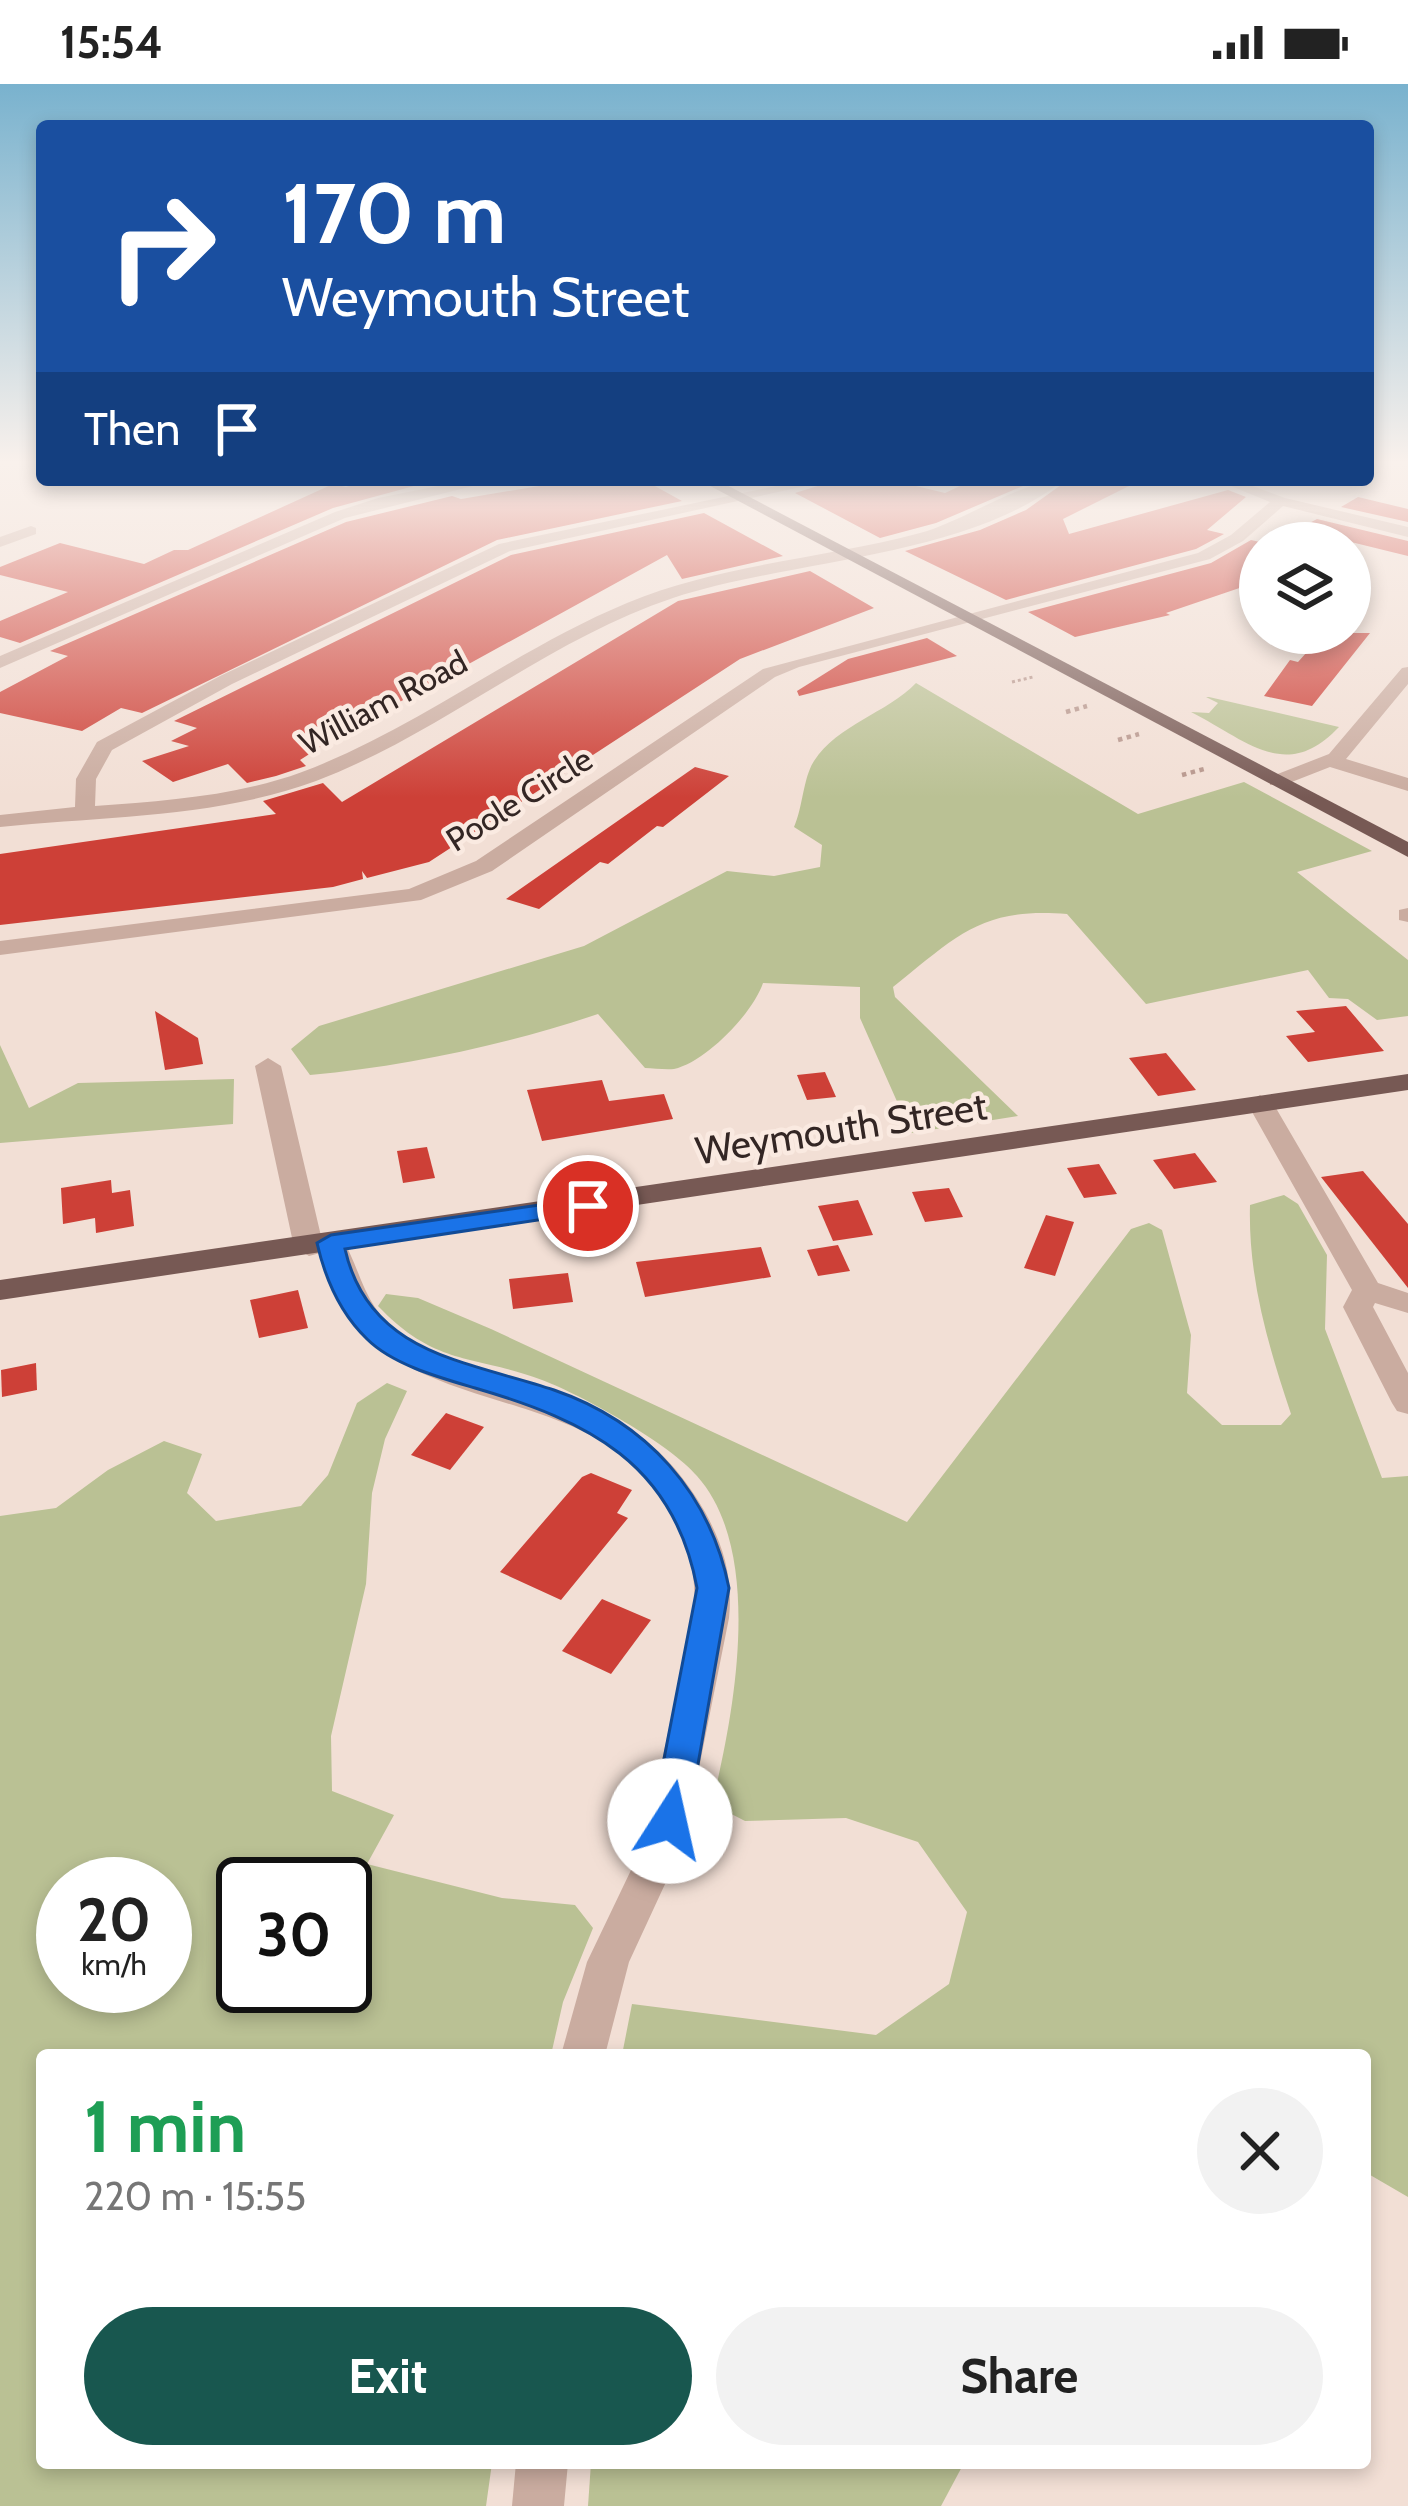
<!DOCTYPE html>
<html lang="en">
<head>
<meta charset="utf-8">
<style>
	:root { --surface:#fff; --page:#f2f2f2; --text:#222; --muted:#767676; --accent:#18574f }
	body { margin:0; font-family:Cabin,sans-serif; background:var(--page); color:var(--text); height:100vh; display:flex; flex-direction:column; font-size:45px; white-space:nowrap }
	* { box-sizing:border-box; margin:0 }
	p { font-size:39px; color:var(--muted) }
	.icon { flex:none; width:66px; height:66px; fill:none; stroke:currentColor; stroke-width:2; stroke-linecap:round; stroke-linejoin:round }
	.map { position:relative; flex:1; overflow:hidden }
	.panel { position:absolute; left:36px; top:1965px; width:1335px; height:420px; display:flex; flex-direction:column; background:var(--surface); border-radius:12px; box-shadow:0 6px 18px #0003 }
	.panel>* { flex:none }
	.hud { position:absolute; left:36px; top:36px; width:1338px; height:366px; border-radius:12px; box-shadow:0 6px 18px #0003; background:#1a4fa0; color:#fff; overflow:hidden }
	.controls { position:absolute; left:1239px; top:438px; display:grid; gap:24px }
	.controls a { display:grid; place-items:center; width:132px; height:132px; border-radius:50%; background:var(--surface); box-shadow:0 6px 18px #0003; font-size:60px }
	.speed { position:absolute; left:36px; top:1773px; display:flex; gap:24px; font-size:60px; font-weight:700; text-align:center }
	.speed>* { display:grid; place-content:center; width:156px; height:156px; border-radius:50%; background:var(--surface); box-shadow:0 6px 18px #0003; line-height:1 }
	.speed small { font-size:30px; font-weight:400 }
	.speed .limit { border:6px solid #111; border-radius:18px; background:#fff; color:#111 }
	.pin { position:absolute; display:grid; place-items:center; width:102px; height:102px; color:#fff; margin:-51px; border:6px solid #fff; border-radius:50%; box-shadow:0 3px 12px #0007 }
	.me { position:absolute; width:132px; margin:-66px; rotate:10deg; stroke-linejoin:round; filter:drop-shadow(0 0 9px #0008) }
	.turn { display:flex; align-items:center; gap:42px; height:252px; padding:0 48px; font-size:54px }
	.turn .icon { width:156px; height:156px; stroke-width:2.5 }
	.turn b { display:block; font-size:84px; line-height:102px }
	.then { display:flex; align-items:center; height:114px; padding:0 48px; background:#0003; gap:24px; font-size:45px }
	.round { display:grid; place-items:center; flex:none; width:126px; height:126px; border-radius:63px; background:var(--page) }
	.head { display:flex; align-items:center; justify-content:space-between; height:204px; padding:0 48px }
	h1 { font-size:72px; font-weight:700; line-height:90px; color:#1e9e55 }
	.primary-button { display:flex; gap:24px; margin-top:auto; padding:24px 48px }
	.primary-button a { flex:1; height:138px; border-radius:72px; background:var(--accent); color:#fff; font-size:48px; font-weight:700; line-height:138px; text-align:center }
	.primary-button a+a { background:var(--page); color:var(--text) }
	.status { display:flex; justify-content:space-between; align-items:center; height:84px; padding:0 60px; background:var(--surface); direction:ltr }
	.status svg { height:33px; fill:currentColor }
	.map>svg:first-child { display:block }
	.green { fill:#bac194; fill-rule:evenodd }
	.building { fill:#cd4037 }
	.lines { fill:none; stroke-linecap:round; stroke-linejoin:round }
	.path-far1 { stroke:#b6958b; stroke-width:3; stroke-dasharray:3 3; stroke-linecap:butt }
	.path { stroke:#b6958b; stroke-width:4.5; stroke-dasharray:4.5 4.5; stroke-linecap:butt }
	.minor { fill:#caaca0; fill-rule:evenodd }
	.major { fill:#775954; fill-rule:evenodd }
	.route { fill:#1a73e8; stroke:#114b97; stroke-width:3 }
	.labels { text-anchor:middle; stroke-width:9; stroke-linejoin:round; paint-order:stroke }
	.far-street-label { font-size:33px; fill:#332624; stroke:#faeae1 }
	.street-label { font-size:39px; fill:#332624; stroke:#faeae1 }
</style>
</head>
<body>
<div class="status"><b>15:54</b><svg viewBox="0 0 49 12"><path d="M0 12V9h3v3zM5 12V6h3v6zM10 12V3h3v9zM15 12V0h3v12zM26 1h20v11H26zM47 4h2v5h-2z"/></svg></div>
<div class="map">
<svg width="1408" height="2422" viewBox="0 0 1408 2422">
	<rect width="100%" height="100%" fill="#f2dfd5"/>
	<g class="green">
		<path d="M 916,599 L 1138,730 L 1244,698 L 1372,767 L 1297,788 L 1408,876 L 1408,932 L 1377,936 L 1348,915 L 1329,914 L 1308,886 L 1146,920 L 1067,830 C 981,823 957,852 893,903 L 895,913 L 1018,1032 L 911,1049 L 860,934 L 860,903 L 763,899 C 753,929 706,978 674,985 C 665,986 653,984 645,984 L 598,930 C 505,961 408,982 310,991 L 291,965 L 319,942 L 584,862 L 727,787 L 774,792 L 820,783 L 822,761 L 794,743 C 803,723 803,694 814,677 C 837,641 887,629 916,599 Z"/>
		<path d="M 1206,613 L 1209,613 L 1339,643 C 1286,699 1248,657 1191,628 L 1209,629 L 1218,619 Z"/>
		<polygon points="0,961 29,1024 78,999 234,995 233,1040 0,1059"/>
		<path d="M 1284,1111 L 1298,1120 L 1327,1171 L 1325,1245 L 1382,1394 L 1408,1392 L 1408,2113 L 1365,2088 L 1365,1971 L 622,1971 L 632,1920 L 876,1951 L 949,1900 L 967,1828 L 918,1758 L 846,1734 L 745,1737 L 712,1720 C 734,1631 765,1468 697,1392 C 670,1360 582,1311 542,1296 C 473,1270 436,1283 378,1222 L 386,1210 L 418,1214 L 491,1245 L 907,1438 L 1131,1145 L 1149,1139 L 1162,1146 L 1191,1251 L 1187,1309 L 1222,1341 L 1281,1341 L 1291,1330 C 1268,1261 1248,1194 1250,1121 Z"/>
		<path d="M 387,1299 L 407,1307 L 385,1355 L 372,1409 L 366,1500 L 331,1652 L 332,1707 L 394,1731 L 367,1780 L 502,1814 L 575,1821 L 593,1844 L 563,1918 L 551,1971 L 42,1971 L 42,2379 L 492,2379 L 486,2422 L 0,2422 L 0,1432 L 56,1424 L 108,1386 L 164,1357 L 202,1370 L 187,1409 L 216,1437 L 301,1422 L 328,1391 L 357,1319 ZM 63,1800 L 165,1800 L 165,1902 L 63,1902 ZM 345,1800 L 345,1902 L 243,1902 L 243,1800 Z"/>
		<polygon points="591,2379 964,2379 941,2422 588,2422"/>
	</g>
	<g class="building">
		<polygon points="367,396 414,402 333,424 20,559 0,553 0,537 68,508 0,491 0,483 60,459 144,480 174,466 188,466 333,400 346,403"/>
		<polygon points="575,396 644,396 682,417 497,456 142,629 121,624 82,647 0,629 0,608 68,572 50,567 346,438 452,412 461,415"/>
		<polygon points="837,396 891,396 945,409 973,396 1037,396 936,439 880,454 795,409"/>
		<polygon points="1068,396 1141,396 1063,435 1069,450 1228,406 1246,413 1207,446 1224,450 1196,465 1006,516 905,467 980,446 1026,426"/>
		<polygon points="1358,413 1408,425 1408,438 1341,423"/>
		<polygon points="704,429 783,472 682,495 667,471 336,653 300,676 306,682 276,692 247,699 228,680 173,698 142,677 189,662 171,657 197,644 174,637 511,471"/>
		<polygon points="1317,435 1408,457 1408,472 1298,445"/>
		<polygon points="1251,456 1260,458 1260,497 1166,529 1170,531 1075,553 1028,528 1211,479"/>
		<polygon points="810,487 874,524 740,575 429,778 367,794 362,787 363,795 333,803 0,841 0,770 276,730 263,717 323,699 342,718 678,517"/>
		<polygon points="1324,549 1370,549 1312,622 1264,612 1290,576 1298,578"/>
		<polygon points="927,554 957,572 799,612 797,607 848,575"/>
		<polygon points="695,683 729,692 663,743 657,742 608,780 600,778 539,825 506,815"/>
		<polygon points="1346,922 1384,967 1308,978 1286,952 1315,948 1296,927"/>
		<polygon points="155,927 198,954 203,980 165,986"/>
		<polygon points="1166,969 1196,1006 1158,1012 1129,974"/>
		<polygon points="825,988 836,1013 807,1016 797,991"/>
		<polygon points="602,996 609,1017 664,1010 673,1035 542,1057 527,1006"/>
		<polygon points="427,1063 435,1094 403,1099 397,1067"/>
		<polygon points="1195,1069 1217,1098 1174,1105 1153,1076"/>
		<polygon points="1099,1080 1117,1110 1084,1114 1067,1084"/>
		<polygon points="1363,1087 1408,1140 1408,1204 1321,1093"/>
		<polygon points="111,1096 112,1109 130,1106 134,1142 96,1149 95,1134 63,1140 61,1104"/>
		<polygon points="949,1104 963,1133 925,1138 912,1108"/>
		<polygon points="858,1116 873,1151 833,1157 818,1122"/>
		<polygon points="1046,1131 1074,1138 1055,1192 1024,1184"/>
		<polygon points="838,1161 850,1187 818,1192 807,1166"/>
		<polygon points="761,1163 771,1193 645,1213 636,1178"/>
		<polygon points="568,1189 573,1218 513,1225 509,1195"/>
		<polygon points="298,1206 308,1244 259,1254 250,1216"/>
		<polygon points="36,1279 37,1306 2,1313 1,1286"/>
		<polygon points="446,1329 484,1343 450,1386 411,1371"/>
		<polygon points="591,1389 632,1406 617,1429 628,1434 561,1516 500,1488 582,1393"/>
		<polygon points="602,1515 651,1536 611,1590 562,1567"/>
	</g>
	<g class="lines">
		<polyline class="path-far1" points="1012,598 1033,593"/>
		<g class="path">
			<polyline points="1066,628 1087,622"/>
			<polyline points="1118,656 1139,650"/>
			<polyline points="1182,691 1204,685"/>
		</g>
		<g class="minor">
			<polygon points="468,396 497,396 345,434 0,584 0,572 335,428 378,414"/>
			<path d="M 805,396 L 833,396 L 510,467 L 232,600 L 112,666 L 96,695 L 95,722 C 165,717 237,712 302,688 C 417,645 514,566 627,519 C 720,480 823,475 920,449 C 965,437 1021,396 1064,396 C 966,474 791,475 673,514 C 545,557 442,649 316,697 C 216,734 105,732 0,743 L 0,731 L 75,723 L 76,695 L 97,658 L 220,592 L 499,460 Z"/>
			<polygon points="1216,396 1237,396 1285,414 1408,443 1408,453 1283,422 1243,457 1210,475 799,583 775,593 492,787 421,816 0,871 0,857 409,805 476,777 763,585 1198,469 1231,451 1270,418"/>
			<polygon points="31,442 36,444 36,450 0,463 0,453"/>
			<polygon points="1408,583 1408,600 1346,675 1408,694 1408,707 1330,683 1284,701 1270,701 1270,693 1329,670 1402,584"/>
			<polygon points="1408,824 1408,838 1399,836 1399,826"/>
			<path d="M 268,974 L 281,982 L 321,1152 L 341,1152 C 361,1186 363,1220 396,1246 C 418,1262 446,1273 471,1282 C 572,1318 647,1326 705,1428 C 724,1463 733,1494 729,1534 L 684,1759 L 629,1878 L 605,1971 L 561,1971 L 587,1878 L 644,1759 L 693,1534 C 698,1495 690,1463 671,1429 C 604,1310 470,1334 375,1261 C 344,1237 332,1204 320,1169 L 309,1172 L 294,1163 L 255,982 Z"/>
			<polygon points="1260,1011 1273,1019 1378,1199 1408,1209 1408,1229 1375,1219 1373,1223 1408,1289 1408,1330 1397,1327 1392,1319 1343,1223 1352,1206 1247,1019"/>
			<polygon points="516,2379 568,2379 564,2422 512,2422"/>
		</g>
		<g class="major">
			<polygon points="699,396 717,396 1408,758 1408,773"/>
			<polygon points="1408,990 1408,1006 0,1216 0,1196"/>
		</g>
	</g>
	<linearGradient id="sky" x2="0" y2="1"><stop stop-color="#79b2ce"/><stop offset="0.53" stop-color="#f9f1ec"/><stop offset="1" stop-color="#f9f1ec" stop-opacity="0"/></linearGradient>
	<rect width="1408" height="714" fill="url(#sky)"/>
	<path class="route" d="M 588,1114 L 601,1122 L 597,1127 L 345,1165 C 369,1271 468,1277 554,1306 C 647,1338 710,1409 729,1504 L 688,1737 L 683,1748 L 670,1753 L 657,1748 L 652,1737 L 697,1504 C 674,1379 588,1337 475,1304 C 441,1294 393,1281 367,1255 C 341,1230 325,1194 317,1159 L 331,1151 Z"/>
	<g class="labels">
		<g class="far-street-label">
			<text transform="translate(383 618) rotate(-28)" y="12">William Road</text>
			<text transform="translate(519 715) rotate(-32)" y="12">Poole Circle</text>
		</g>
		<g class="street-label">
			<text transform="translate(841 1044) rotate(-9)" y="14">Weymouth Street</text>
		</g>
	</g>
</svg>
<div class="controls">
<a><svg class="icon" aria-label="layers" viewBox="0 0 24 24"><path d="M12 4l9 5-9 5-9-5zM3 14l9 5 9-5"/></svg></a>
</div>
<div class="speed"><div>20<small>km/h</small></div><div class="limit">30</div></div>
<div class="pin" style="left:588px;top:1122px;background:#d93025"><svg class="icon" aria-label="arrive" viewBox="0 0 24 24"><path d="M6 21V4h12l-3 4 3 4H6"/></svg></div>
<svg class="me" style="left:670px;top:1737px" viewBox="-20 -20 40 40"><circle r="19" fill="#fff"/><path d="M0-13L10 11 0 6-10 11z" fill="#1a73e8"/></svg>
<div class="hud">
<div class="turn"><svg class="icon" aria-label="right" viewBox="0 0 24 24"><path d="M7 20v-9h11M14 6l5 5-5 5"/></svg><div><b>170 m</b>Weymouth Street</div></div>
<div class="then">Then<svg class="icon" aria-label="arrive" viewBox="0 0 24 24"><path d="M6 21V4h12l-3 4 3 4H6"/></svg></div>
</div>
<section class="panel">
<div class="head"><div><h1>1 min</h1><p>220 m · 15:55</p></div><a class="round"><svg class="icon" aria-label="close" viewBox="0 0 24 24"><path d="M6 6l12 12M18 6L6 18"/></svg></a></div>
<div class="primary-button"><a>Exit</a><a>Share</a></div>
</section>
</div>
</body>
</html>
